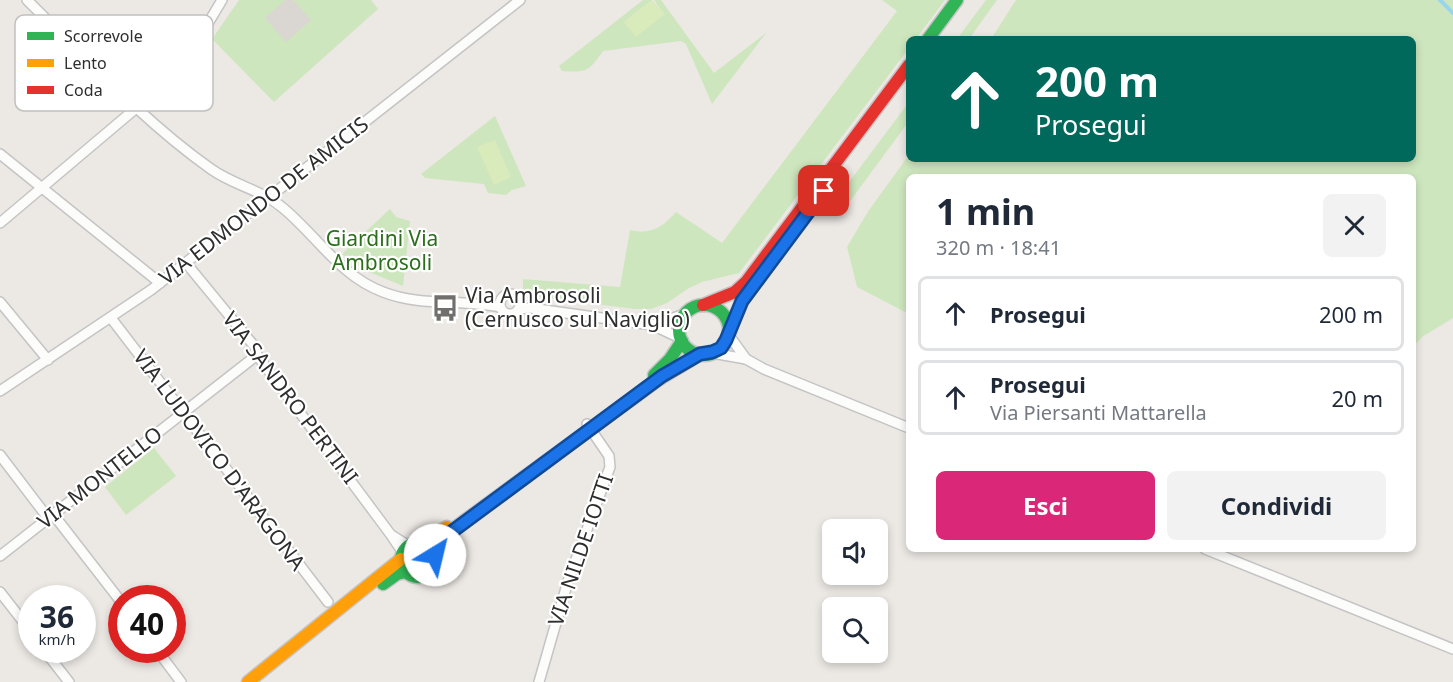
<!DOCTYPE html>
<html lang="it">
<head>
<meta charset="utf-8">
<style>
	:root { --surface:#fff; --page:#f2f2f3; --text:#1f2937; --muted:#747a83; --line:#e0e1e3; --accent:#db2777 }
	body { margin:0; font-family:"Noto Sans",sans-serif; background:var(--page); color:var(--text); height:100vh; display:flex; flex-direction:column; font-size:22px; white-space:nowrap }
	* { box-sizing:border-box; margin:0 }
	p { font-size:20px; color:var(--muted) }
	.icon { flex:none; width:33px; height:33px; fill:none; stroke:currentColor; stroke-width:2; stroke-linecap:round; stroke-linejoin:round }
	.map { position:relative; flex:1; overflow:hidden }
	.panel { position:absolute; left:906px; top:174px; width:510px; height:378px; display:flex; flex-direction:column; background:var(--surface); border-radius:9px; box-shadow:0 3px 9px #0003 }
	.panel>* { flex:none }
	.banner { position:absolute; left:906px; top:36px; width:510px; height:126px; border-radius:9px; box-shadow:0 3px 9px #0003; background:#00695c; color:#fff; overflow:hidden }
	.controls { position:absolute; left:822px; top:519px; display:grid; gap:12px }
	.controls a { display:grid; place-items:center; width:66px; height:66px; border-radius:9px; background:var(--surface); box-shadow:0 3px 9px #0003; font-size:30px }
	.speed { position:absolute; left:18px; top:585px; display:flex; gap:12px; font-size:30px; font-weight:700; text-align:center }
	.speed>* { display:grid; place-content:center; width:78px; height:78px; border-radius:50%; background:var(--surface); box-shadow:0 3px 9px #0003; line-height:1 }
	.speed small { font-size:15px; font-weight:400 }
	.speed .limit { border:9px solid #d22; background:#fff; color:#111 }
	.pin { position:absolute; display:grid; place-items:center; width:51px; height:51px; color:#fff; margin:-26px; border-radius:12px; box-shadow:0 3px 9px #0006 }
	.me { position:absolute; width:66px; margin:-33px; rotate:36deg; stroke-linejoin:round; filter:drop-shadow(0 0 4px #0008) }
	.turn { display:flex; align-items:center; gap:21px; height:126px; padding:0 30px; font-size:27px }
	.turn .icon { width:78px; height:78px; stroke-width:2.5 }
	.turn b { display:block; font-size:42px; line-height:51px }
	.round { display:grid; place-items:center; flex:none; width:63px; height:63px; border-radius:9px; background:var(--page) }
	.summary { display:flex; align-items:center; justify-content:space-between; height:102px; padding:0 30px }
	h1 { font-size:36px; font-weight:700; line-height:45px }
	.action { display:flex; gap:12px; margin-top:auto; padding:12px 30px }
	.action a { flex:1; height:69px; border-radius:9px; background:var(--accent); color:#fff; font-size:24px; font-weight:700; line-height:69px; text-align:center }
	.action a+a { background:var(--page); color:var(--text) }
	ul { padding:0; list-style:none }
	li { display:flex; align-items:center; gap:18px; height:75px; margin:0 12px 9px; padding:0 18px; border:3px solid var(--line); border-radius:9px }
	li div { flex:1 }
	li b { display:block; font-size:22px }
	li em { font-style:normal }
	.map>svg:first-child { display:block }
	.green { fill:#cee6be }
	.pitch { fill:#d9eabb }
	.plaza { fill:#dad6d2 }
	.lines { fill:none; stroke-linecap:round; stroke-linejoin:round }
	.stream { stroke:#99d6ec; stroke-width:4 }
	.street-casing { stroke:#c5c4c5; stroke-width:12 }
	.fast-casing { stroke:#c5c4c5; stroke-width:15 }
	.slow-casing { stroke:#c5c4c5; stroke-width:15 }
	.jam-casing { stroke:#c5c4c5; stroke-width:15 }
	.street { stroke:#fcfcfb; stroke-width:9 }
	.fast { stroke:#30b455; stroke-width:12 }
	.slow { stroke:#ff9f0a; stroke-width:12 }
	.jam { stroke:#e5322d; stroke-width:12 }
	.route-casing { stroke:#114b97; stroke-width:15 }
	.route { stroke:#1a73e8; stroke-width:10 }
	.labels { text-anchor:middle; stroke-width:4.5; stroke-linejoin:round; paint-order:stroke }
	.street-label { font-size:21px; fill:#2e2e2e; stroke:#fff }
	.park-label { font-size:21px; fill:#2c6e1b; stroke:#fff }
	.poi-label { font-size:21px; fill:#2e2e2e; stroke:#fff; text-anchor:start }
	.key { fill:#fff; stroke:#c0c0c0; stroke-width:1.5 }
	.key-label { font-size:16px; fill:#2e2e2e }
</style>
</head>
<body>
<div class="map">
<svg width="1453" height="682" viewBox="0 0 1453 682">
	<rect width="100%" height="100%" fill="#ece8e4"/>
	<g class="green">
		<polygon points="239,0 371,0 378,9 274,102 212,39"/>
		<path d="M 643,0 L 652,0 L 624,22 L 636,36 L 664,14 L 654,0 L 661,0 L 714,73 L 766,33 L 712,104 L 686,44 L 681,41 L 603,51 C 589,71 587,73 562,71 L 559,66 Z"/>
		<path d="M 882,0 L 945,0 L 916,39 L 909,39 L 909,48 L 739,273 L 702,282 L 689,288 L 667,303 L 651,309 L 635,309 L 540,297 L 528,295 L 523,291 L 523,279 L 620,287 L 630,230 C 651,235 663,227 676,212 L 722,243 L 897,11 Z"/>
		<polygon points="986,0 997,0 969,39 957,39"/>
		<polygon points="1016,0 1453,0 1453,318 1422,337 1413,347 1413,177 909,177 909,309 905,312 857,287 847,247 869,210 909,155 909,159 1413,159 1413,39 991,39"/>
		<polygon points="909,102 909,121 845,208 835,201"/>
		<polygon points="495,116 526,186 512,190 506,195 488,193 484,184 425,178 421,174"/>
		<polygon points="390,209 396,217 410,221 403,286 369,272 342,254"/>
		<polygon points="154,448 176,476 126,515 105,487"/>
	</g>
	<g class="pitch">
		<polygon points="652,0 665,14 636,37 624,22"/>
		<polygon points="495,140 511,177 494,185 477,147"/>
	</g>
	<polygon class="plaza" points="285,0 293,0 311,20 286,42 265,18"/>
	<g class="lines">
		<polyline class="stream" points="1440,0 1453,13"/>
		<defs>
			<g id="street">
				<path d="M 27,0 C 86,58 143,121 211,169 C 233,185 262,190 283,208 C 317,236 340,276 383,292 C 421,307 461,299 500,307"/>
				<polyline points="0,154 160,283"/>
				<polyline points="0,223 154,93 182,67 222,0"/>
				<polyline points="186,263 255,347 257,355 391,535 403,553"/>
				<circle cx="510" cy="304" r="10"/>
				<polyline points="0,302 48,360"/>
				<polyline points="519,309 530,308 652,325 680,338"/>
				<polyline points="111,318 328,602"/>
				<polyline points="652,325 685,314"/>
				<polyline points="728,334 746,359"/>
				<polyline points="712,353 746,359 764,369 909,428"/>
				<polyline points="0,391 151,290 520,0"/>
				<polyline points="0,455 48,518"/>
				<polyline points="53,514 122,603"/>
				<polyline points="393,536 409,546"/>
				<polyline points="1205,549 1453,649"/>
				<polyline points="0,556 257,355"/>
				<polyline points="0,592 32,633"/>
				<polyline points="44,650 69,682"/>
				<polyline points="157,650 181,682"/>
				<polyline points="539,682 568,581 610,467 609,456 587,424"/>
			</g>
			<g id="fast">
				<polyline points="928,39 957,0"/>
				<circle cx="704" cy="330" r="25"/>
				<polyline points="654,375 670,359 682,341"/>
				<circle cx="418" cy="560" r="17"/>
				<polyline points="383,584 397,574 406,572"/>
			</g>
			<g id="slow">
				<polyline points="729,331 742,301 759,278"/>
				<polyline points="421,543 447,527"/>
				<polyline points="435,555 441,541 452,530 659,379 700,354"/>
				<polyline points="248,682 401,559"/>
			</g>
			<polyline id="jam" points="703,305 735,292 746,282 909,65"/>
		</defs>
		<use href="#street" class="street-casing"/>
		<use href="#fast" class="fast-casing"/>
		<use href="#slow" class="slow-casing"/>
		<use href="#jam" class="jam-casing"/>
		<use href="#street" class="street"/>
		<use href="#fast" class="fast"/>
		<use href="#slow" class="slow"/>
		<use href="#jam" class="jam"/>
	</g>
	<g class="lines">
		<defs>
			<polyline id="route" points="435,555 437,546 446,536 662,376 700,354 712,352 721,348 726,340 742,301 824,191"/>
		</defs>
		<use href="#route" class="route-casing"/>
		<use href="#route" class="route"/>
	</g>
	<defs>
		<symbol id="bus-bare" viewBox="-9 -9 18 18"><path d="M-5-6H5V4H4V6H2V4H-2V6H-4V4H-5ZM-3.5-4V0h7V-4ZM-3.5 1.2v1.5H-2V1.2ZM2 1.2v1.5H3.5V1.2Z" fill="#706f6e" stroke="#fff" stroke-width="2.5" paint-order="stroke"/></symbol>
	</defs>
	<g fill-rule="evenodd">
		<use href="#bus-bare" x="426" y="289" width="38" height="38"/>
	</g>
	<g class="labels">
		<g class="street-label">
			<text transform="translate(264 201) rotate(-38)" y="7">VIA EDMONDO DE AMICIS</text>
			<text transform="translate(290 398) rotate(53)" y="7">VIA SANDRO PERTINI</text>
			<text transform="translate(219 460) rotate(53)" y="7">VIA LUDOVICO D'ARAGONA</text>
			<text transform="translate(100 478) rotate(-38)" y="7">VIA MONTELLO</text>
			<text transform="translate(581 550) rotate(-71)" y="7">VIA NILDE IOTTI</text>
		</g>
		<g class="park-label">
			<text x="382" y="246">Giardini Via<tspan x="382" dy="24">Ambrosoli</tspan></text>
		</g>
		<g class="poi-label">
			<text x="465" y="303">Via Ambrosoli<tspan x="465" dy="24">(Cernusco sul Naviglio)</tspan></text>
		</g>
	</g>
	<rect x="15" y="15" width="198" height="96" rx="9" class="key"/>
	<rect x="27" y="32" width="27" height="8" fill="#30b455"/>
	<rect x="27" y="59" width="27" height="8" fill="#ff9f0a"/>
	<rect x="27" y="86" width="27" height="8" fill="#e5322d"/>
	<g class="key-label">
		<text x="64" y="42">Scorrevole</text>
		<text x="64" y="69">Lento</text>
		<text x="64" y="96">Coda</text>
	</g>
</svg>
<div class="controls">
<a><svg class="icon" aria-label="sound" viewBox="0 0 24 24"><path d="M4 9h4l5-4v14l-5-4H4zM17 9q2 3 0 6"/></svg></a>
<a><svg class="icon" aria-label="search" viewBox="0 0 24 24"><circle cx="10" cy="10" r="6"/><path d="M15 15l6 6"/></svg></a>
</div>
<div class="speed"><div>36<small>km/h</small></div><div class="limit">40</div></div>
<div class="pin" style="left:824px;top:191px;background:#d93025"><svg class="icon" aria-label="arrive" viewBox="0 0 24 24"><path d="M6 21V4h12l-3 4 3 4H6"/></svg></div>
<svg class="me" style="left:435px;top:555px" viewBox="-20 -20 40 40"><circle r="19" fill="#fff"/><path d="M0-13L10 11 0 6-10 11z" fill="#1a73e8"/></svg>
<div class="banner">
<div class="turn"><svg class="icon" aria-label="ahead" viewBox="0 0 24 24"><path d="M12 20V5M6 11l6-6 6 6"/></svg><div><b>200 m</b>Prosegui</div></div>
</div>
<section class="panel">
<div class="summary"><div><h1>1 min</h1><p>320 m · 18:41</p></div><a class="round"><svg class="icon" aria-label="close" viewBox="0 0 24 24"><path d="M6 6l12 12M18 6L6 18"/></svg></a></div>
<ul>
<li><svg class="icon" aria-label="ahead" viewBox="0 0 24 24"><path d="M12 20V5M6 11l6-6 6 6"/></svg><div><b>Prosegui</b></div><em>200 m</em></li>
<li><svg class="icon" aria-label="ahead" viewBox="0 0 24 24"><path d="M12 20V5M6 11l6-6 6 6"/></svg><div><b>Prosegui</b><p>Via Piersanti Mattarella</p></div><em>20 m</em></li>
</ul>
<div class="action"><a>Esci</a><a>Condividi</a></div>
</section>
</div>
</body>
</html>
